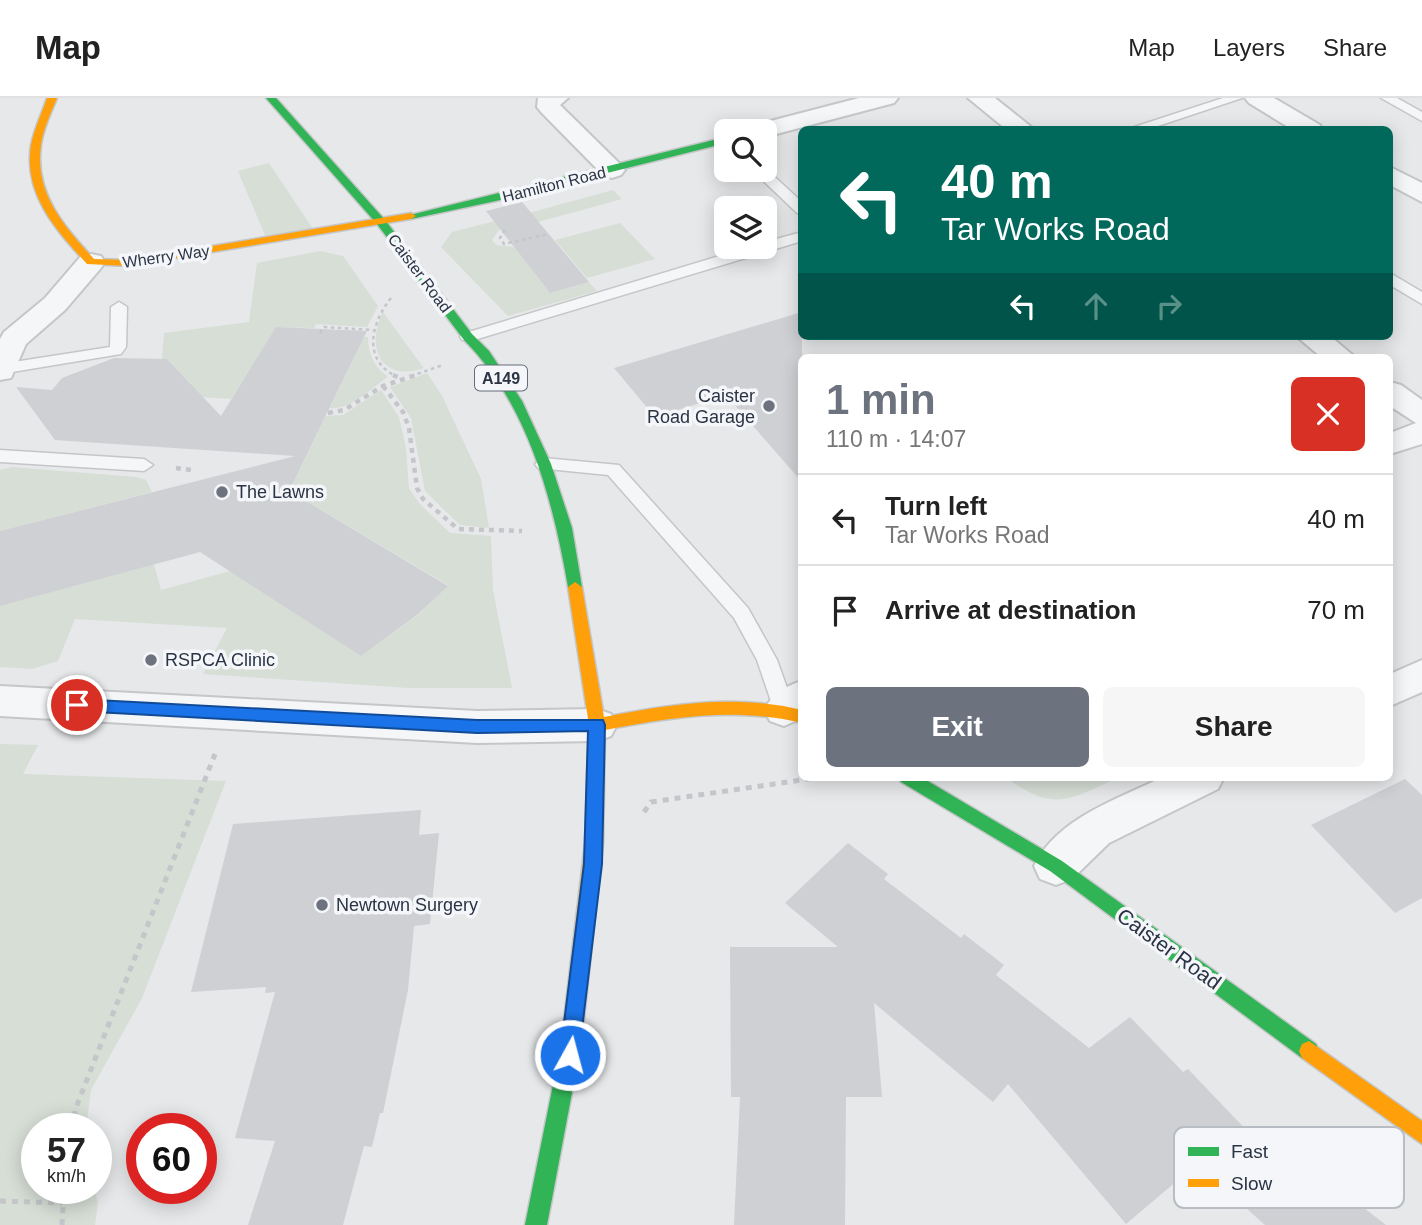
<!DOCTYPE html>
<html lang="en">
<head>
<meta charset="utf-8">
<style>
	:root { --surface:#fff; --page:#f6f6f6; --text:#222; --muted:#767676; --line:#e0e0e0; --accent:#6c737f }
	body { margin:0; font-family:Arial,sans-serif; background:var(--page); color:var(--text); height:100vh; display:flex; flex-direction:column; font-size:26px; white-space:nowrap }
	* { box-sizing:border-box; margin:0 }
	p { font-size:23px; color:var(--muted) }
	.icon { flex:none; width:38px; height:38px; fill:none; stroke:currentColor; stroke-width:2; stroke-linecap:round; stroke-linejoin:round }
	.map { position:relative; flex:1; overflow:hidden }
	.panel { position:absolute; left:798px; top:256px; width:595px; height:427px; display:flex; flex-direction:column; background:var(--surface); border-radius:10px; box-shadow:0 4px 18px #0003 }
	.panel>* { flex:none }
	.guide { position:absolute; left:798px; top:28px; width:595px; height:214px; border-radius:10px; box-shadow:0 4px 18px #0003; background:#00695c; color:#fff; overflow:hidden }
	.fabs { position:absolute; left:714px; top:21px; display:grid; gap:14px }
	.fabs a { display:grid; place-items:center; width:63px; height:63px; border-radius:10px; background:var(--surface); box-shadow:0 4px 18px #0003; font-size:35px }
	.speed { position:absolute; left:21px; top:1015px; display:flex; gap:14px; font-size:35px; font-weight:700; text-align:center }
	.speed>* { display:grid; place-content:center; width:91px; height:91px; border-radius:50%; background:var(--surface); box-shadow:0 4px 18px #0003; line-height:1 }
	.speed small { font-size:18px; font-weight:400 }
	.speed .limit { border:10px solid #d22; background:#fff; color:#111 }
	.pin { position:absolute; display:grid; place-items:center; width:60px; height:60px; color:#fff; margin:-30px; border:4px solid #fff; border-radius:50%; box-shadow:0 2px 7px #0007 }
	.me { position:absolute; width:77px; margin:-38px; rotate:7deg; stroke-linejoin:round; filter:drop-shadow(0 0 5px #0008) }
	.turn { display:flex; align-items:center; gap:24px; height:147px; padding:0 28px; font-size:32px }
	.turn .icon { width:91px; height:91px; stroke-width:2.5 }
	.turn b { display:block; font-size:49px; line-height:60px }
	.lanes { display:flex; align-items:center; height:66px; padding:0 28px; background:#0003; justify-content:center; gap:35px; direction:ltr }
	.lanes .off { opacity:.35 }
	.round { display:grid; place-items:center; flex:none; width:74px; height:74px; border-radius:10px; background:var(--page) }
	.overview { display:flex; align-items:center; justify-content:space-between; height:119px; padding:0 28px }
	h1 { font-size:42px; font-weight:600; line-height:52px; color:var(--accent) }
	.cta { display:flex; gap:14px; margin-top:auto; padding:14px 28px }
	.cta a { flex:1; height:80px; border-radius:10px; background:var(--accent); color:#fff; font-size:28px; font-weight:600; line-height:80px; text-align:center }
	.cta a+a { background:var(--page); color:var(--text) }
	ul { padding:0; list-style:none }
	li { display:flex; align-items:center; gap:21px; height:91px; padding:0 28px; border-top:2px solid var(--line) }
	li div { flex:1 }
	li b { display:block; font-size:26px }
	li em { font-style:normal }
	header { display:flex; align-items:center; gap:42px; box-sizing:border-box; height:98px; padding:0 35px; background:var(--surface); border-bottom:2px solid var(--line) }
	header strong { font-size:33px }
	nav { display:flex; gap:38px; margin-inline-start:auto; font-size:24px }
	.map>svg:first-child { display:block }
	.green { fill:#d6ded6 }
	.building { fill:#ced0d3 }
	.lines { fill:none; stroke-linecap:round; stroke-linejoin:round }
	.lane-casing { stroke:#c4c6c8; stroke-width:3 }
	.street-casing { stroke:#c4c6c8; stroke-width:4 }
	.fast-casing { stroke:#c4c6c8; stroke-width:3 }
	.slow-casing { stroke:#c4c6c8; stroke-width:3 }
	.path-far2 { stroke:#c5c6ca; stroke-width:2.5; stroke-dasharray:3.5 3.5; stroke-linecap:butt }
	.path-far1 { stroke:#c5c6ca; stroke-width:4.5; stroke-dasharray:5 5; stroke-linecap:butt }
	.path { stroke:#c5c6ca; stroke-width:5; stroke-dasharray:6 6; stroke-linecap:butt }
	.lane { fill:#f5f6f7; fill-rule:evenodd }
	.street { fill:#f5f6f7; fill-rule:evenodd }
	.fast { fill:#30b455; fill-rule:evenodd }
	.slow { fill:#ff9f0a; fill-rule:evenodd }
	.route { fill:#1a73e8; stroke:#114b97; stroke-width:2 }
	.poi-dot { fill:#6c737f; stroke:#f4f6f9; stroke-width:2.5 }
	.labels { text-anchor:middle; stroke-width:7; stroke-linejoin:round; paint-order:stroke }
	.far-street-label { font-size:16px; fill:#2b3445; stroke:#f4f6f9 }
	.shield { fill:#f4f6f9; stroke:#676e7b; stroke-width:2 }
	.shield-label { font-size:16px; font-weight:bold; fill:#2b3445 }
	.poi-label { font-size:18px; fill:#2b3445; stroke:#f4f6f9; text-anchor:start }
	.near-street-label { font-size:21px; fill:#2b3445; stroke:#f4f6f9 }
	.key { fill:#f4f6f9; stroke:#b8bcc3; stroke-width:2 }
	.key-label { font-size:19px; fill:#2b3445 }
</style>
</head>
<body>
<header>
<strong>Map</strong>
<nav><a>Map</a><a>Layers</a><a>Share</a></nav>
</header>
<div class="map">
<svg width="1422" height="1127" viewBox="0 0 1422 1127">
	<rect width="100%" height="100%" fill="#e6e8ea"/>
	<g class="green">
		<polygon points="269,65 315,134 267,142 238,73"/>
		<polygon points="613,92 622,101 538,124 518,118"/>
		<polygon points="503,121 504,125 492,142 496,147 514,149 550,195 589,184 597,193 508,218 441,149 452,134"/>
		<polygon points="620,125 655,161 587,180 555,142"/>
		<polygon points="320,153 343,158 378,208 367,229 316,226 314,230 277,229 231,301 185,298 191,286 167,261 162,261 164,235 249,224 257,165"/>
		<path d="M 383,214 L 422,268 L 424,270 C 381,285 365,249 383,214 Z"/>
		<path d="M 364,239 L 368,239 C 368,256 374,269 388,279 C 371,290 351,312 330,310 Z"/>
		<polygon points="427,275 442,298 481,381 489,430 460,427 425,393 411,320 390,289"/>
		<polygon points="381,292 399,319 406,351 409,391 420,406 450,435 491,438 493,492 512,590 409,590 203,576 227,530 75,521 58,563 32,571 0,569 0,508 154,466 161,492 230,473 361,558 418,517 448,487 289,393 326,318 343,317"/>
		<polygon points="12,369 136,379 146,382 152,394 0,433 0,372"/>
		<polygon points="0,646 38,647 23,676 226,683 142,900 91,992 86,1031 37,1031 37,1090 94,1090 98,1104 95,1127 0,1127"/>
		<path d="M 1005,679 L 1120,679 C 1068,702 1055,715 1005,679 Z"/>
	</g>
	<g class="building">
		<polygon points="522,104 589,184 550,195 486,113"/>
		<polygon points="802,214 802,384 726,297 655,319 614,270"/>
		<polygon points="276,229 367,233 289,393 448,488 417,517 361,558 200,454 0,508 0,433 295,358 55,342 16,289 52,292 62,280 114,260 167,261 221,318"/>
		<polygon points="1405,681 1422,697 1422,800 1395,815 1311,727"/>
		<polygon points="421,712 419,737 439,735 430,826 414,828 408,892 383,1015 380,1015 372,1049 364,1048 343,1127 248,1127 275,1043 235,1040 275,894 265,895 266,889 191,894 233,726"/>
		<polygon points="848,745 888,776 884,781 961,840 964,836 1004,867 996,877 1089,950 1130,919 1183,974 1188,971 1252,1038 1261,1030 1386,1127 1265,1127 1197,1066 1126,1126 1008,986 993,1004 874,905 882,999 846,999 845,1127 734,1127 740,999 731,999 730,849 838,849 785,805"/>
	</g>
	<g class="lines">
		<defs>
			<g id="lane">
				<polygon points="1223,0 1242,0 1146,32 1125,32"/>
				<polygon points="1381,0 1397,0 1422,14 1422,23"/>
				<polygon points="765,70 802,104 802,116 797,115 752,72"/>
				<polygon points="802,134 802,143 474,242 462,242 460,239 462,236 749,149 765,149 765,144"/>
				<polygon points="1390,175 1422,194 1422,206 1390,187"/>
				<polygon points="119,204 127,209 126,249 121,256 0,276 1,266 110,249 111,209"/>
				<polygon points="0,352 144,361 153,367 144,373 0,364"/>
				<polygon points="544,360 619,367 748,510 777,562 795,612 792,618 784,620 776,618 757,562 734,520 608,377 538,370 535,366"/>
			</g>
			<g id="street">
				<polygon points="538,0 568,0 560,7 621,67 625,72 621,77 612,80 603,77 541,14 537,9"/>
				<polygon points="859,0 898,0 894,5 765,39 765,33 748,33 751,28"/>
				<polygon points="968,0 995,0 1035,32 1007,32"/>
				<polygon points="1245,0 1274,0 1320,27 1323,32 1293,32 1249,5"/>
				<polygon points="1390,69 1422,85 1422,104 1390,87"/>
				<polygon points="91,156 101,158 105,164 101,170 65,212 26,246 11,280 0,282 0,241 4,234 45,200 81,158"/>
				<polygon points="1296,238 1330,238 1355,259 1321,259"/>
				<polygon points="1390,284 1401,287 1422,302 1422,346 1390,356 1390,335 1416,325 1390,308"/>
				<polygon points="1422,562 1422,594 1390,608 1390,576"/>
				<path d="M 802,583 L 802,620 L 784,628 L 770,623 L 764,612 C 772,596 785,588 802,583 Z"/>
				<polygon points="0,588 477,613 597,611 611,616 617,627 611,638 597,643 477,645 0,618"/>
				<path d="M 1163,679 L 1224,679 L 1218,691 L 1109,745 L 1072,781 L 1056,787 L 1040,781 L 1034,768 C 1057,720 1118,701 1163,679 Z"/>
			</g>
			<g id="fast">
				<path d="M 266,0 L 276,0 L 385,122 L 472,236 L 489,253 L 522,303 L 551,366 L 572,430 L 582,489 L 580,493 L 570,493 L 568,489 C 553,402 528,306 464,242 L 377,126 Z"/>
				<polygon points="726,39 726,45 496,103 411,121 406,118"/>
				<polygon points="898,679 921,679 1062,763 1316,946 1319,953 1316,960 1309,963 1302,960 1050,773 901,684"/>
				<polygon points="571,937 578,940 581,947 547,1127 525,1127 561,947 564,940"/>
			</g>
			<g id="slow">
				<path d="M 47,0 L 57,0 C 51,15 43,31 41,47 C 34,95 64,128 94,161 L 128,162 L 411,115 L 416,118 L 411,121 L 128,168 L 87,166 C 56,132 23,96 31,47 C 34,31 42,15 47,0 Z"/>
				<path d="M 575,484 L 582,489 L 604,619 C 671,606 734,596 802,612 L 802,625 C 735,609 672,619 605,632 L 603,746 L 581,947 L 578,954 L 571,957 L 564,954 L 561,947 L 585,746 L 589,627 L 568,489 Z"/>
				<polygon points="1309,943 1422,1023 1422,1046 1302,960 1299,953 1302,946"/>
			</g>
		</defs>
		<use href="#lane" class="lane-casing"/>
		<use href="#street" class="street-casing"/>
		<use href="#fast" class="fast-casing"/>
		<use href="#slow" class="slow-casing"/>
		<g class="path-far2">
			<polyline points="505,132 500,140 504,146 548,136"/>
			<path d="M 391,200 C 371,225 362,262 396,278"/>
			<polyline points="320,235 324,229 373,232"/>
			<polyline points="411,278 443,267"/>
		</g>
		<g class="path-far1">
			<polyline points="393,277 400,280"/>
			<polyline points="383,288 403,314 409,330 417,390 423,401 458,431 522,433"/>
			<polyline points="328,315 344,312 383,288 416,277"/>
			<polyline points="176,370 191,372"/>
		</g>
		<g class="path">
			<polyline points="644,714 651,704 822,679"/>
			<polyline points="73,1031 75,1012 215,656"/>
			<polyline points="0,1103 62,1105"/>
			<polyline points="62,1127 64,1090"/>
		</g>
		<use href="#lane" class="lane"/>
		<use href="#street" class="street"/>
		<use href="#fast" class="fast"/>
		<use href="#slow" class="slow"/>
	</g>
	<polygon class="route" points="77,601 477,622 603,622 605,627 602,766 578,964 570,966 563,964 560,957 584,766 588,633 477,635 77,613 69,607"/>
	<g class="poi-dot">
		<circle cx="769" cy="308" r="7"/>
		<circle cx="222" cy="394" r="7"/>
		<circle cx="151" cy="562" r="7"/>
		<circle cx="322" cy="807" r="7"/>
	</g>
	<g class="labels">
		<g class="far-street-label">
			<text transform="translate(554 86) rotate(-14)" y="6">Hamilton Road</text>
			<text transform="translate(166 158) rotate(-8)" y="6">Wherry Way</text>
			<text transform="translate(420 175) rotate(53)" y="6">Caister Road</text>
		</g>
		<rect class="shield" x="475" y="267.5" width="52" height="25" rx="5"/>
		<g class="shield-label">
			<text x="501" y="286">A149</text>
		</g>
		<g class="poi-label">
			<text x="755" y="304" text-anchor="end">Caister<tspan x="755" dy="21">Road Garage</tspan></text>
			<text x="236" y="400">The Lawns</text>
			<text x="165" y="568">RSPCA Clinic</text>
			<text x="336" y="813">Newtown Surgery</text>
		</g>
		<g class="near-street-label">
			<text transform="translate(1169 851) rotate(36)" y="7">Caister Road</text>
		</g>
	</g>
	<rect x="1174" y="1029" width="230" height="81" rx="10" class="key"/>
	<rect x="1188" y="1049" width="31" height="9" fill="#30b455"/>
	<rect x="1188" y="1081" width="31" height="8" fill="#ff9f0a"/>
	<g class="key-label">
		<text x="1231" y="1060">Fast</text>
		<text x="1231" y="1092">Slow</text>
	</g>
</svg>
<div class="fabs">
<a><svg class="icon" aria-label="search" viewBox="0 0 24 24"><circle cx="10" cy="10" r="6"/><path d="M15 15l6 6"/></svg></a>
<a><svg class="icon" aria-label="layers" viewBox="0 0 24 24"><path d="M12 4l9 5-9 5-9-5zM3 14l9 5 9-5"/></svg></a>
</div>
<div class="speed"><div>57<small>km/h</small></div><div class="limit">60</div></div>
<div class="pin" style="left:77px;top:607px;background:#d93025"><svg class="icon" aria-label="arrive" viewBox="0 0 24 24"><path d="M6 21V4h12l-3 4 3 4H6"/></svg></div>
<svg class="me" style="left:570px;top:957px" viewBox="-20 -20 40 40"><circle r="17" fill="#1a73e8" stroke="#fff" stroke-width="3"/><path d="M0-11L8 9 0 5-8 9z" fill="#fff"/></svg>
<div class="guide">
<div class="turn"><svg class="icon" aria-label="left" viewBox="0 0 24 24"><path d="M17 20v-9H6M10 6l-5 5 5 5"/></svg><div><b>40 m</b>Tar Works Road</div></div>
<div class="lanes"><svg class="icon" aria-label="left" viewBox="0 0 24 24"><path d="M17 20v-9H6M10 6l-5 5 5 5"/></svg><svg class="icon off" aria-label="ahead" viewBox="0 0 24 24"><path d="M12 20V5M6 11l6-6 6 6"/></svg><svg class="icon off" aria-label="right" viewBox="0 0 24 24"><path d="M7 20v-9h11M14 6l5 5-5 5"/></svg></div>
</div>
<section class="panel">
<div class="overview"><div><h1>1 min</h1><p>110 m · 14:07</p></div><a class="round" style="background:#d93025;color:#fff"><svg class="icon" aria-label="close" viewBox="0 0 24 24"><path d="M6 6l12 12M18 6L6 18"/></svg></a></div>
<ul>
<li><svg class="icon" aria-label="left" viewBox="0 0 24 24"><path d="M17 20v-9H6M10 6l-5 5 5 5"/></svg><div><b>Turn left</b><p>Tar Works Road</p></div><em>40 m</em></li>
<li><svg class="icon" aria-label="arrive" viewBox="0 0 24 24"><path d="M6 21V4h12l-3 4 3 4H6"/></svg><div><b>Arrive at destination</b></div><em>70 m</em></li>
</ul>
<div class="cta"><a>Exit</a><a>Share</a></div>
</section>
</div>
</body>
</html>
